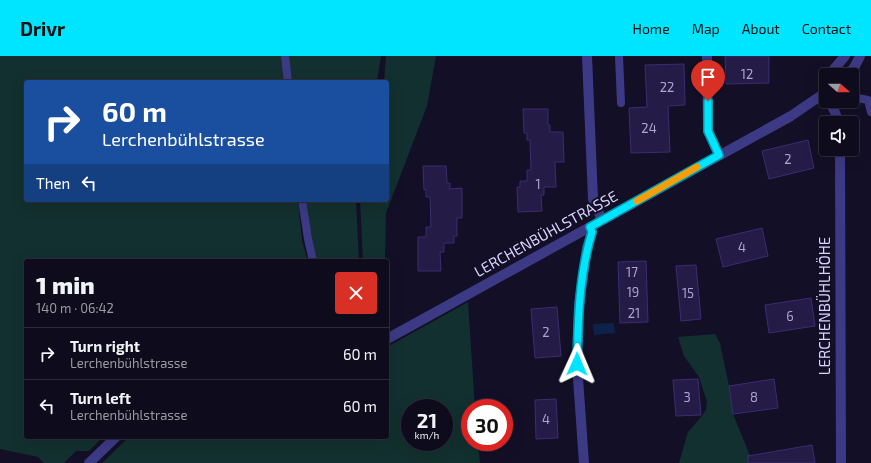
<!DOCTYPE html>
<html lang="en">
<head>
<meta charset="utf-8">
<style>
	:root { --surface:#0e0b1c; --page:#171425; --text:#f1f3f6; --muted:#9b9ba3; --line:#2e2b3b; --accent:#00e5ff }
	body { margin:0; font-family:"Exo 2",sans-serif; background:var(--page); color:var(--text); height:100vh; display:flex; flex-direction:column; font-size:15px; white-space:nowrap }
	* { box-sizing:border-box; margin:0 }
	p { font-size:13px; color:var(--muted) }
	.icon { flex:none; width:22px; height:22px; fill:none; stroke:currentColor; stroke-width:2; stroke-linecap:round; stroke-linejoin:round }
	.map { position:relative; flex:1; overflow:hidden }
	.sheet { position:absolute; left:24px; top:203px; width:365px; height:180px; display:flex; flex-direction:column; background:var(--surface); border-radius:4px; box-shadow:0 4px 16px #0002,0 0 0 1px var(--line) }
	.sheet>* { flex:none }
	.banner { position:absolute; left:24px; top:24px; width:365px; height:122px; border-radius:4px; box-shadow:0 4px 16px #0002,0 0 0 1px var(--line); background:#1a4fa0; color:#fff; overflow:hidden }
	.needle { width:26px; rotate:111deg }
	.buttons { position:absolute; left:819px; top:12px; display:grid; gap:8px }
	.buttons a { display:grid; place-items:center; width:40px; height:40px; border-radius:4px; background:var(--surface); box-shadow:0 4px 16px #0002,0 0 0 1px var(--line); font-size:20px }
	.speed { position:absolute; left:401px; top:343px; display:flex; gap:8px; font-size:20px; font-weight:700; text-align:center }
	.speed>* { display:grid; place-content:center; width:52px; height:52px; border-radius:50%; background:var(--surface); box-shadow:0 4px 16px #0002,0 0 0 1px var(--line); line-height:1 }
	.speed small { font-size:10px; font-weight:400 }
	.speed .limit { border:6px solid #d22; background:#fff; color:#111 }
	.pin { position:absolute; display:grid; place-items:center; width:34px; height:34px; color:#fff; margin:-41px -17px; border-radius:50% 50% 50% 0; rotate:-45deg; box-shadow:0 0 4px #0007 }
	.pin .icon { rotate:45deg }
	.me { position:absolute; width:44px; margin:-22px; rotate:1deg; stroke-linejoin:round; filter:drop-shadow(0 0 3px #0008) }
	.turn { display:flex; align-items:center; gap:14px; height:84px; padding:0 12px; font-size:18px }
	.turn .icon { width:52px; height:52px; stroke-width:2.5 }
	.turn b { display:block; font-size:28px; line-height:34px }
	.then { display:flex; align-items:center; height:38px; padding:0 12px; background:#0003; gap:8px; font-size:15px }
	.round { display:grid; place-items:center; flex:none; width:42px; height:42px; border-radius:4px; background:var(--page) }
	.summary { display:flex; align-items:center; justify-content:space-between; height:68px; padding:0 12px }
	h1 { font-size:24px; font-weight:800; line-height:30px }
	ul { padding:0; list-style:none }
	li { display:flex; align-items:center; gap:12px; height:52px; padding:0 12px; border-top:1px solid var(--line) }
	li div { flex:1 }
	li b { display:block; font-size:15px }
	li em { font-style:normal }
	header { display:flex; align-items:center; gap:24px; box-sizing:border-box; height:56px; padding:0 20px; background:var(--accent); color:#111 }
	header strong { font-size:19px }
	nav { display:flex; gap:22px; margin-inline-start:auto; font-size:14px }
	.map>svg:first-child { display:block }
	.green { fill:#12302f; fill-rule:evenodd }
	.water { fill:#0c2248 }
	.building { fill:#241b47; stroke:#3b2d73 }
	.lines { fill:none; stroke-linecap:round; stroke-linejoin:round }
	.lane { stroke:#3d3a85; stroke-width:8 }
	.street { stroke:#3d3a85; stroke-width:10 }
	.route-casing { stroke:#0095a6; stroke-width:10 }
	.route { stroke:#00e5ff; stroke-width:7 }
	.slow { stroke:#f59e0b; stroke-width:7 }
	.labels { text-anchor:middle; stroke-width:4; stroke-linejoin:round; paint-order:stroke }
	.number-label { font-size:13px; fill:#aca6d1 }
	.street-label { font-size:15px; fill:#d9d4ff; stroke:#130f26 }
</style>
</head>
<body>
<header>
<strong>Drivr</strong>
<nav><a>Home</a><a>Map</a><a>About</a><a>Contact</a></nav>
</header>
<div class="map">
<svg width="871" height="407" viewBox="0 0 871 407">
	<rect width="100%" height="100%" fill="#130f26"/>
	<g class="green">
		<polygon points="0,0 381,0 377,26 26,26 26,144 298,144 302,185 308,205 26,205 26,381 103,381 89,395 76,395 64,407 44,407 38,401 0,393"/>
		<polygon points="386,0 436,0 427,50 386,157 385,205 363,205 360,144 387,144 387,26 384,26"/>
		<polygon points="306,144 356,144 359,205 317,205 312,190"/>
		<path d="M 468,246 L 475,352 L 470,352 L 470,386 L 478,386 L 480,407 L 102,407 L 129,381 L 387,381 L 387,291 ZM 410,352 L 444,352 L 444,386 L 410,386 Z"/>
		<polygon points="715,278 720,287 729,330 733,358 753,407 679,407 688,376 701,361 706,354 707,346 699,321 684,300 678,281"/>
	</g>
	<polygon class="water" points="614,267 615,277 594,279 593,268"/>
	<g class="building">
		<polygon points="725,0 769,0 769,27 726,28"/>
		<polygon points="684,8 685,49 668,50 670,96 631,97 629,52 647,51 645,9"/>
		<polygon points="523,53 548,53 548,69 550,69 550,76 563,76 564,106 555,106 556,131 544,131 544,139 541,139 542,155 518,156 517,131 520,131 520,125 527,125 527,114 531,114 530,84 527,84 527,77 524,77"/>
		<polygon points="808,84 814,112 769,123 762,95"/>
		<polygon points="423,110 446,110 447,127 450,127 450,133 462,132 462,162 457,162 457,180 454,180 454,187 444,187 444,196 440,196 441,215 418,215 418,181 426,181 426,171 431,171 430,141 426,141 426,133 424,134"/>
		<polygon points="762,172 768,200 723,211 716,183"/>
		<polygon points="646,205 648,266 620,267 618,206"/>
		<polygon points="696,209 701,263 681,265 676,210"/>
		<polygon points="811,242 815,270 769,277 765,249"/>
		<polygon points="557,251 561,300 535,302 531,253"/>
		<polygon points="698,323 701,359 676,360 673,324"/>
		<polygon points="774,323 778,352 733,358 729,330"/>
		<polygon points="556,343 558,382 536,383 535,344"/>
		<polygon points="812,389 815,407 748,407 748,400"/>
	</g>
	<g class="lines">
		<g class="lane">
			<polyline points="285,0 288,26"/>
			<polyline points="619,0 621,47"/>
			<polyline points="852,41 868,44 871,56"/>
			<polyline points="302,144 308,183 313,205"/>
		</g>
		<g class="street">
			<polyline points="587,0 593,143 602,164"/>
			<polyline points="707,0 708,75 719,99"/>
			<polyline points="829,19 845,0"/>
			<polyline points="848,19 855,10 860,0"/>
			<polyline points="823,37 826,23"/>
			<polyline points="829,45 834,54 839,67"/>
			<polyline points="840,93 841,407"/>
			<polyline points="387,283 791,60 826,36"/>
			<polyline points="89,407 116,381"/>
			<polyline points="584,407 577,308 579,249 587,192 592,176 590,171"/>
		</g>
	</g>
	<g class="lines">
		<defs>
			<path id="route" d="M 577,308 C 578,264 579,219 592,176 L 590,171 L 719,99 L 708,75 L 708,45"/>
		</defs>
		<use href="#route" class="route-casing"/>
		<use href="#route" class="route"/>
		<polyline class="slow" points="637,145 697,111"/>
	</g>
	<g class="labels">
		<g class="number-label">
			<text x="747" y="23">12</text>
			<text x="667" y="36">22</text>
			<text x="649" y="77">24</text>
			<text x="788" y="108">2</text>
			<text x="538" y="133">1</text>
			<text x="742" y="196">4</text>
			<text x="632" y="221">17</text>
			<text x="633" y="241">19</text>
			<text x="688" y="242">15</text>
			<text x="634" y="262">21</text>
			<text x="790" y="265">6</text>
			<text x="546" y="281">2</text>
			<text x="687" y="346">3</text>
			<text x="754" y="346">8</text>
			<text x="546" y="368">4</text>
		</g>
		<g class="street-label">
			<text transform="translate(546 178) rotate(-29)" y="5">LERCHENBÜHLSTRASSE</text>
			<text transform="translate(825 250) rotate(-90)" y="5">LERCHENBÜHLHÖHE</text>
		</g>
	</g>
</svg>
<div class="buttons">
<a><svg class="needle" viewBox="-14 -14 28 28"><path d="M0-13l5 13h-10z" fill="#e53935"/><path d="M0 13l5-13h-10z" fill="#9b9ba3"/></svg></a>
<a><svg class="icon" aria-label="sound" viewBox="0 0 24 24"><path d="M4 9h4l5-4v14l-5-4H4zM17 9q2 3 0 6"/></svg></a>
</div>
<div class="speed"><div>21<small>km/h</small></div><div class="limit">30</div></div>
<div class="pin" style="left:708px;top:45px;background:#d93025"><svg class="icon" aria-label="arrive" viewBox="0 0 24 24"><path d="M6 21V4h12l-3 4 3 4H6"/></svg></div>
<svg class="me" style="left:577px;top:308px" viewBox="-20 -20 40 40"><path d="M0-17L14 15 0 8-14 15z" fill="#00e5ff" stroke="#fff" stroke-width="4"/></svg>
<div class="banner">
<div class="turn"><svg class="icon" aria-label="right" viewBox="0 0 24 24"><path d="M7 20v-9h11M14 6l5 5-5 5"/></svg><div><b>60 m</b>Lerchenbühlstrasse</div></div>
<div class="then">Then<svg class="icon" aria-label="left" viewBox="0 0 24 24"><path d="M17 20v-9H6M10 6l-5 5 5 5"/></svg></div>
</div>
<section class="sheet">
<div class="summary"><div><h1>1 min</h1><p>140 m · 06:42</p></div><a class="round" style="background:#d93025;color:#fff"><svg class="icon" aria-label="close" viewBox="0 0 24 24"><path d="M6 6l12 12M18 6L6 18"/></svg></a></div>
<ul>
<li><svg class="icon" aria-label="right" viewBox="0 0 24 24"><path d="M7 20v-9h11M14 6l5 5-5 5"/></svg><div><b>Turn right</b><p>Lerchenbühlstrasse</p></div><em>60 m</em></li>
<li><svg class="icon" aria-label="left" viewBox="0 0 24 24"><path d="M17 20v-9H6M10 6l-5 5 5 5"/></svg><div><b>Turn left</b><p>Lerchenbühlstrasse</p></div><em>60 m</em></li>
</ul>
</section>
</div>
</body>
</html>
